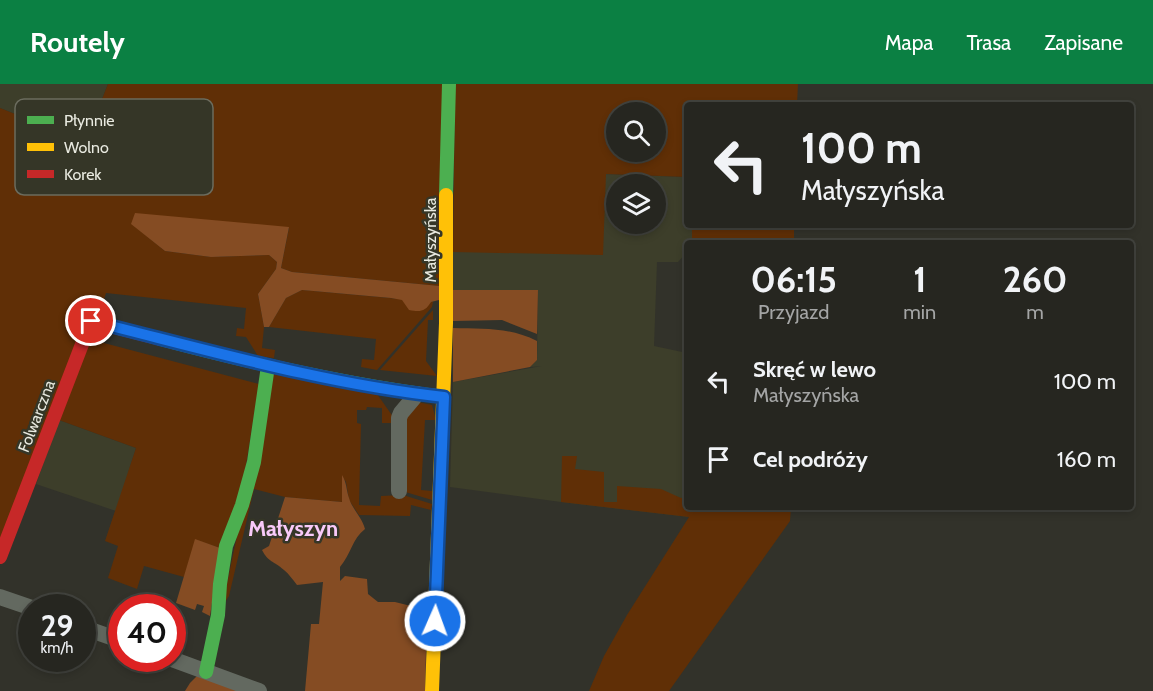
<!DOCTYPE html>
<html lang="pl">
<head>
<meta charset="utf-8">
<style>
	:root { --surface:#262620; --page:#32322d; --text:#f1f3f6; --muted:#a4a5a5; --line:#42433e; --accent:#0b8043 }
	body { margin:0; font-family:Cabin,sans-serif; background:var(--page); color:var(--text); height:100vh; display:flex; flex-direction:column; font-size:22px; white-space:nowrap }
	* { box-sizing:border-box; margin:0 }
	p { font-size:20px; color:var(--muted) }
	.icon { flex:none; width:33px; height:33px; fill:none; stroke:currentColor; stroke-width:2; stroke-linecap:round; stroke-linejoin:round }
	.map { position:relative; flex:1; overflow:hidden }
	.sheet { position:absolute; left:684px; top:156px; width:450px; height:270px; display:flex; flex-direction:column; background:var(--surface); border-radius:6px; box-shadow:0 3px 9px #0003,0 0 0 2px var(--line) }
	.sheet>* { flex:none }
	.hud { position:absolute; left:684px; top:18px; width:450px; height:126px; border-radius:6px; box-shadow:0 3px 9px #0003,0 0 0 2px var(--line); background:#262620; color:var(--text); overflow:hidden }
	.buttons { position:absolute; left:606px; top:18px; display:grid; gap:12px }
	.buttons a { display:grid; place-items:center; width:60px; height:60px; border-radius:50%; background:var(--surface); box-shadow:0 3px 9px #0003,0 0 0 2px var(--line); font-size:30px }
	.speed { position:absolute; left:18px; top:510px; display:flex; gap:12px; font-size:30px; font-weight:700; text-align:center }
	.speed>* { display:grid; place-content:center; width:78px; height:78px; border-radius:50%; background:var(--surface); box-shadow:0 3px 9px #0003,0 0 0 2px var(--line); line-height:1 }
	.speed small { font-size:15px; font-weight:400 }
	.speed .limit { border:9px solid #d22; background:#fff; color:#111 }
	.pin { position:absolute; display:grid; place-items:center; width:51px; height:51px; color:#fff; margin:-26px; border:3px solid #fff; border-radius:50%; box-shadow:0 2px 6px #0007 }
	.me { position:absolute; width:66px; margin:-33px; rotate:2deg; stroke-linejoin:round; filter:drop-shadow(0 0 4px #0008) }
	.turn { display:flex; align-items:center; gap:21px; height:126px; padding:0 18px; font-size:27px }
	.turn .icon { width:78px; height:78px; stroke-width:2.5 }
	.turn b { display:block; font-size:42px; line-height:51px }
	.eta { display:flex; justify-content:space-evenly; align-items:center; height:102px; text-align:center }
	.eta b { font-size:36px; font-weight:700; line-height:42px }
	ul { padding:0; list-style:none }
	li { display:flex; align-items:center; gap:18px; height:78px; padding:0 18px }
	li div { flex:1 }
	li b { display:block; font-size:22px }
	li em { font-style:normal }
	header { display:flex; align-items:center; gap:36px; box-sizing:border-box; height:84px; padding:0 30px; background:var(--accent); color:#fff }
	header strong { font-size:28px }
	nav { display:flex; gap:33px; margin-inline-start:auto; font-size:21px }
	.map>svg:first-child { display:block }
	.built { fill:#3d3e2a; fill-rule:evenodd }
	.green { fill:#602f06; fill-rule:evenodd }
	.forest { fill:#854c23 }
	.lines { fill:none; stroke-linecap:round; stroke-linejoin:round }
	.street { stroke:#636960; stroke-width:16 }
	.fast { stroke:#4caf50; stroke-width:14 }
	.slow { stroke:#ffc107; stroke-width:14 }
	.jam { stroke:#c62828; stroke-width:14 }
	.route-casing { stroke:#114b97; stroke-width:15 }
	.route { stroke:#1a73e8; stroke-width:10 }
	.labels { text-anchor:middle; stroke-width:5; stroke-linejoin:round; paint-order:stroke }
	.street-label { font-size:16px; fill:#e9eae0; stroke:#353627 }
	.district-label { font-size:22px; font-weight:bold; fill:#f9caf9; stroke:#353627 }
	.key { fill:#353627; stroke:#6b6c5e; stroke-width:1.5 }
	.key-label { font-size:16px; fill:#e9eae0 }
</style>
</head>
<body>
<header>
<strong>Routely</strong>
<nav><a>Mapa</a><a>Trasa</a><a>Zapisane</a></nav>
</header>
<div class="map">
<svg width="1153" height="607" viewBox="0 0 1153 607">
	<rect width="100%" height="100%" fill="#32322a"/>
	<g class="built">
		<polygon points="0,0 108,0 85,58 0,24"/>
		<path d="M 605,90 L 687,93 L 687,141 L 692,141 L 692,159 L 687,159 L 687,168 L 678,178 L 657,178 L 654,262 L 687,269 L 687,423 L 732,438 L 561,418 L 450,403 L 453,298 L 542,282 L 530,283 L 537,276 L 538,206 L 453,206 L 453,168 L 460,167 ZM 616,100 L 656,100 L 656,140 L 616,140 Z"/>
		<polygon points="59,336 136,364 116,427 36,400"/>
	</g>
	<g class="green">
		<polygon points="108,0 444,0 440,202 292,188 281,184 289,144 132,140 165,167 211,173 269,171 277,178 276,185 258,210 264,243 262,264 275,266 274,274 258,272 246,253 236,252 237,244 244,245 246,224 106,209 99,231 0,456 0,24 85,58"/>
		<path d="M 455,0 L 798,0 L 797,21 L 687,21 L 687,93 L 606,90 L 603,171 L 453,168 ZM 616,28 L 656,28 L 656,68 L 616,68 Z"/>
		<rect x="692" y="141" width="102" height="18"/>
		<polygon points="302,206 433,218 432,223 377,286 361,283 362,275 374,276 376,255 269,243 286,214"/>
		<polygon points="433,226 433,236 428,236 426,277 437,292 380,286"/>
		<polygon points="89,255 259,300 243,400 220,464 196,456 184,493 144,482 137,505 108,494 118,462 105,457 136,364 59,336"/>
		<polygon points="272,286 375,307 396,337 396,339 382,339 382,324 367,323 366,326 357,326 357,339 361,340 359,421 380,422 381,412 403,411 432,420 431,426 411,421 410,432 359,431 349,416 346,398 342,392 342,418 285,413 254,405 229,512 222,523"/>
		<polygon points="417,318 432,321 436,336 425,336 421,406 432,407 432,416 402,407 403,333"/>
		<polygon points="562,372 577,372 575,385 604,388 604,418 617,418 617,402 661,405 681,414 687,413 687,423 791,423 790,437 669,607 589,607 604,572 627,531 689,433 561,418"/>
	</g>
	<g class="forest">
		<path d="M 135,129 L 289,143 L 281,184 L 292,188 L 440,202 L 439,216 L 431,218 C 425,228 420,228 409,226 L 402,216 L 391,214 L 302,206 L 286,214 L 269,243 L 264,243 L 258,210 L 276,185 L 277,178 L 269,171 L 211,173 L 165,167 L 131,140 Z"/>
		<polygon points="453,206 538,206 537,250 502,236 453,237"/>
		<path d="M 453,244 C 483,245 509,243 537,257 L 537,276 L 530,283 L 453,298 Z"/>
		<path d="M 342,391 C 347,399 346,405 349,414 C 352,425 362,433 365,445 C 352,455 351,470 340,483 L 340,497 L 345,492 L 367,495 L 368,510 L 378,518 L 395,518 L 427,526 L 425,607 L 305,607 L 311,540 L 319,540 L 323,498 L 297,501 C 293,496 289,490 284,486 C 274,477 268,478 262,466 L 269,462 L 285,413 L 342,418 Z"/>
		<polygon points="195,455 220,464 210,532 202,528 204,522 197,520 195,526 176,519"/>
		<polygon points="198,591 245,607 185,607 190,599"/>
	</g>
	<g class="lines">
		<g class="street">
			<polyline points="399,407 399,334 401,329 417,310"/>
			<polyline points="0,513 32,524"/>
			<polyline points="82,543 122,557"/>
			<polyline points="169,574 259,607"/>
		</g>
		<g class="fast">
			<polyline points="446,111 449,0"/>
			<path d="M 161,255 C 255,280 348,301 444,313"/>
			<polyline points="206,588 218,531 220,500 226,462 242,421 254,378 268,282"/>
		</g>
		<polyline class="slow" points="432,607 446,239 446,111"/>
		<polyline class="jam" points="0,473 91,237 161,255"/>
	</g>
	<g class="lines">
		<defs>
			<path id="route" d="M 91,237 C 208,266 324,300 444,313 L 435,537"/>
		</defs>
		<use href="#route" class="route-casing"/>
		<use href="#route" class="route"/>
	</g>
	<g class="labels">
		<g class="street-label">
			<text transform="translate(430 156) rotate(-90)" y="6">Małyszyńska</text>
			<text transform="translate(36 332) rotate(-69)" y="6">Folwarczna</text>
		</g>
		<g class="district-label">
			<text x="293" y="452">Małyszyn</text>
		</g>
	</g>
	<rect x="15" y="15" width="198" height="96" rx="9" class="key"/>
	<rect x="27" y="32" width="27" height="8" fill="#4caf50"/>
	<rect x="27" y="59" width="27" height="8" fill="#ffc107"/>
	<rect x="27" y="86" width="27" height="8" fill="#c62828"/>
	<g class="key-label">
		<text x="64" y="42">Płynnie</text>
		<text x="64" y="69">Wolno</text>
		<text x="64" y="96">Korek</text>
	</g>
</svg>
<div class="buttons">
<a><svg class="icon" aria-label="search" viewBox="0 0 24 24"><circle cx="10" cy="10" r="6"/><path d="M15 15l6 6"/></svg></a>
<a><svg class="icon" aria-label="layers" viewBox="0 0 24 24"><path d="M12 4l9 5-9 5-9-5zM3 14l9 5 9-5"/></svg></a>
</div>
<div class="speed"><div>29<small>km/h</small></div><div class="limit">40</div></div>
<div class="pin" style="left:91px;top:237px;background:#d93025"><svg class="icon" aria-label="arrive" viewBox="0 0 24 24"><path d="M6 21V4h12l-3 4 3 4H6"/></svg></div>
<svg class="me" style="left:435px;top:537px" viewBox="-20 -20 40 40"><circle r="17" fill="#1a73e8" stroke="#fff" stroke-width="3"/><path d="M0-11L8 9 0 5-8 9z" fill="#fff"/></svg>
<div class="hud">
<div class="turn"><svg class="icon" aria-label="left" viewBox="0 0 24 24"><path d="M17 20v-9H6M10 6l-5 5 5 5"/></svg><div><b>100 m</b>Małyszyńska</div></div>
</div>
<section class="sheet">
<div class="eta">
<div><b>06:15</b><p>Przyjazd</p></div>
<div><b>1</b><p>min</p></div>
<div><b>260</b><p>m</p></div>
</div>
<ul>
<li><svg class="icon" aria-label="left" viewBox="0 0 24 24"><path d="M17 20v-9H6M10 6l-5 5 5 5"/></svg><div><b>Skręć w lewo</b><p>Małyszyńska</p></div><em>100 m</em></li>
<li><svg class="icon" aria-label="arrive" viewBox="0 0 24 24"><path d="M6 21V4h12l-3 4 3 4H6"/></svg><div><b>Cel podróży</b></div><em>160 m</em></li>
</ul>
</section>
</div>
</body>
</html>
